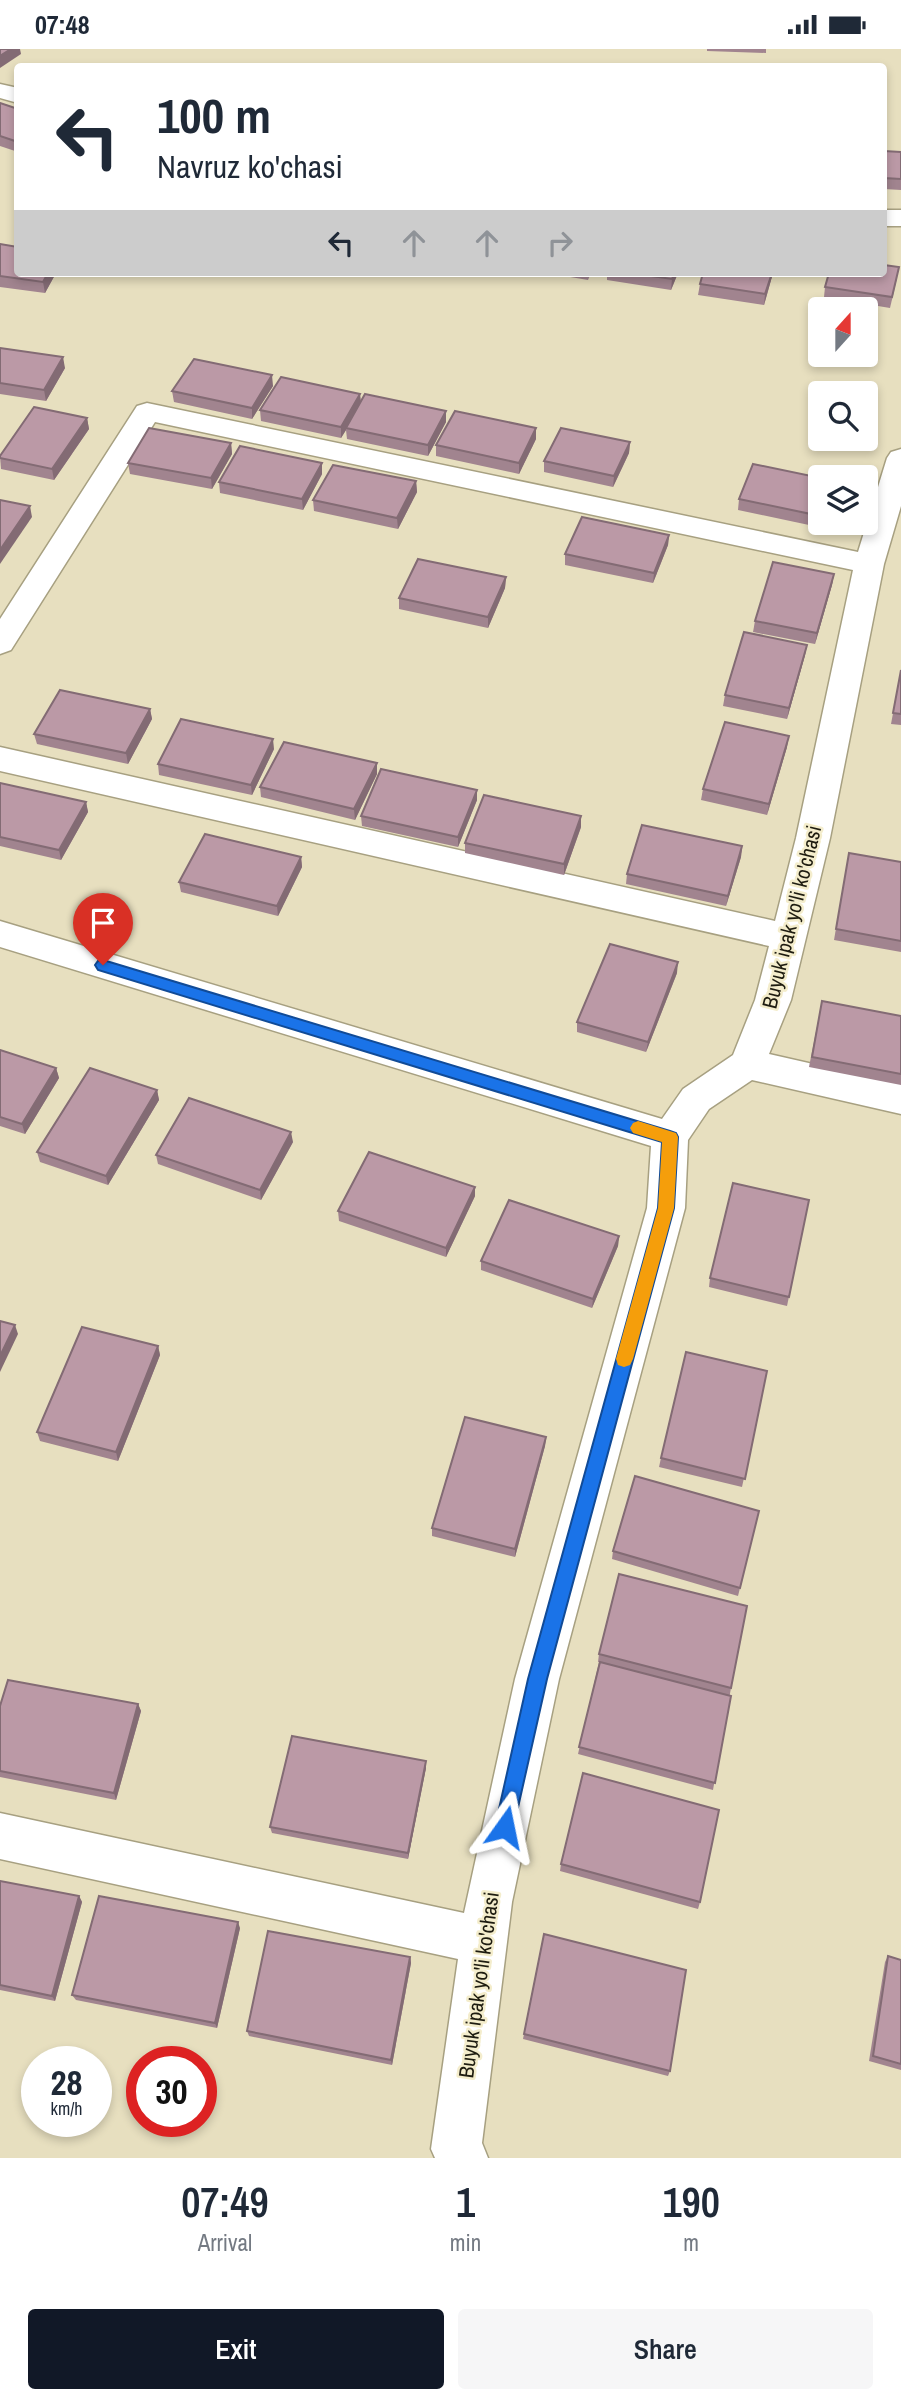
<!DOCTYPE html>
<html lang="en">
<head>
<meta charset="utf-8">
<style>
	:root { --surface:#fff; --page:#f6f6f7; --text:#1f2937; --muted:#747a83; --accent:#111827 }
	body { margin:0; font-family:"Archivo Narrow",sans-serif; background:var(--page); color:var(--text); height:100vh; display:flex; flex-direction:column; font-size:26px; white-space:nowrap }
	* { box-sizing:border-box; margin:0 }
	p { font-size:23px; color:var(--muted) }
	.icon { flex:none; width:38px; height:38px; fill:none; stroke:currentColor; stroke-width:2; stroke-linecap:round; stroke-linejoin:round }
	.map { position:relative; height:2109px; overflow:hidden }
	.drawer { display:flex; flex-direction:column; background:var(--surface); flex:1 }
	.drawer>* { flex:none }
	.banner { position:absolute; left:14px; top:14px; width:873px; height:214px; border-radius:7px; box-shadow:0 4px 10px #0003; background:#fff; color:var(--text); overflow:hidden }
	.needle { width:46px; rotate:21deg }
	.controls { position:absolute; left:808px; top:248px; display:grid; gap:14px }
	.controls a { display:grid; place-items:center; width:70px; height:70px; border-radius:7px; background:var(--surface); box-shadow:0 4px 10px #0003; font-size:35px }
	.speed { position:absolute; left:21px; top:1997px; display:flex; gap:14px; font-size:35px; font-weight:700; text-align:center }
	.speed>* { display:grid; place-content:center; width:91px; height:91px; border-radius:50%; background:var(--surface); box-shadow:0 4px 10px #0003; line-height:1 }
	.speed small { font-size:18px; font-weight:400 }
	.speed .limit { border:10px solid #d22; background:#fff; color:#111 }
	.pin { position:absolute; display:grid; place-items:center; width:60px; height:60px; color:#fff; margin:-72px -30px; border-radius:50% 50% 50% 0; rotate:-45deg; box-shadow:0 0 7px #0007 }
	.pin .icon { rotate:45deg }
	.me { position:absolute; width:77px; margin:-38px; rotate:12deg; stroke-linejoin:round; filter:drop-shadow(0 0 5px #0008) }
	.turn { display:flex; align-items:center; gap:24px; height:147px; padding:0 28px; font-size:32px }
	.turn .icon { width:91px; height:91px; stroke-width:2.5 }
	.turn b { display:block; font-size:49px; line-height:60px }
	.lanes { display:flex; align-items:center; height:66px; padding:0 28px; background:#0003; justify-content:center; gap:35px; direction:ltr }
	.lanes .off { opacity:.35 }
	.eta { display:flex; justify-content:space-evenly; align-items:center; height:119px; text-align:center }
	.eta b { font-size:42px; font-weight:600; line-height:49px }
	.action { display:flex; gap:14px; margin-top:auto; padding:14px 28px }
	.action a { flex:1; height:80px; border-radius:7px; background:var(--accent); color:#fff; font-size:28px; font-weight:600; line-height:80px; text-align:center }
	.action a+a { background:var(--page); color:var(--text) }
	.status { display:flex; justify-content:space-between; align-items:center; height:49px; padding:0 35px; background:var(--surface); direction:ltr }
	.status svg { height:19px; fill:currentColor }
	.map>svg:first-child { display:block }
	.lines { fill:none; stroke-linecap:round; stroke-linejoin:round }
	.street-casing { stroke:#a7a081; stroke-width:3 }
	.street { fill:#fff; fill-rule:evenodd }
	.wall { fill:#a1848f }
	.shaded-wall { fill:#836b74 }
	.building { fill:#bb99a6; stroke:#836b74; stroke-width:2 }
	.route { fill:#1a73e8; stroke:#114b97; stroke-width:2 }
	.slow { fill:#f59e0b }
	.labels { text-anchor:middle; stroke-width:5; stroke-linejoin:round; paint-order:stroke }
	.street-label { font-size:21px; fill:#1e1c10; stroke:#f4edcc }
</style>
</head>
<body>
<div class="status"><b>07:48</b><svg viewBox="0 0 49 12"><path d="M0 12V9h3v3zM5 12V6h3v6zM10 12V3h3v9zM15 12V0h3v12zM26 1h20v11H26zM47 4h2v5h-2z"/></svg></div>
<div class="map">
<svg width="901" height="2109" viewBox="0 0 901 2109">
	<rect width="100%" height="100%" fill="#e7dfbf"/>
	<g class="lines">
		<defs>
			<g id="street">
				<polygon points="0,35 18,39 18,54 0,49"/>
				<rect x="884" y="161" width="17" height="16"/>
				<polygon points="147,354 858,503 887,409 891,403 901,400 901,457 884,515 830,789 791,951 769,1005 901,1035 901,1065 752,1031 709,1060 688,1091 685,1159 559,1630 512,1853 482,2094 488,2109 435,2109 431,2100 458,1910 0,1810 0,1764 464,1864 515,1630 647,1159 651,1097 0,898 0,872 662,1070 683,1040 733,1006 755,951 769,897 0,722 0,698 775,872 796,789 853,521 155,373 11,601 0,605 0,570 137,357"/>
			</g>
		</defs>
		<use href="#street" class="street-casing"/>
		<use href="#street" class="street"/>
	</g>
	<g class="wall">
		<polygon points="707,0 766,0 766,4 707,2"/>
		<polygon points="0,54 18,60 18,103 0,97"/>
		<polygon points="884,102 901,103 901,141 884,140"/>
		<polygon points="0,195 18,224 56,224 45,244 0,238"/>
		<polygon points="547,224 591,224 588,231"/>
		<polygon points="607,224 678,224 671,241 607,231"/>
		<polygon points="703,224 773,224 764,256 698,246 700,235"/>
		<polygon points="897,229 890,259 824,248 825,238"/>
		<polygon points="0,299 65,319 46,352 0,345"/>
		<polygon points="273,337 252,370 174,353 172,342"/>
		<polygon points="360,345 361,354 446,373 428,407 347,390 346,381 341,389 261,372 260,361"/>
		<polygon points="87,369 89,380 54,431 1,420 0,407"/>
		<polygon points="536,379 536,390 519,425 436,407 436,396"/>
		<polygon points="630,393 629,404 613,438 544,423 544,412"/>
		<polygon points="231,394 232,405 212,440 130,425 128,414"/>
		<polygon points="322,425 303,461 220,444 219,433"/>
		<polygon points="821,429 809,476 738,461 739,450"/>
		<polygon points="416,432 417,443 398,480 314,462 313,451"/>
		<polygon points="669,486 668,496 653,534 565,516 565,505"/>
		<polygon points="834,525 832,536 815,595 753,583 755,572"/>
		<polygon points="506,528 505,539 488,579 399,560 399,549"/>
		<polygon points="807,596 805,606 787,670 723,657 725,646"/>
		<polygon points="901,621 901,676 891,675"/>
		<polygon points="150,660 152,670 128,715 37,695 34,685"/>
		<polygon points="787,698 767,766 701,751 703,740"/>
		<polygon points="274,700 252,746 159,726 158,715"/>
		<polygon points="377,714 377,725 355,771 261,748 260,738"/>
		<polygon points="0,734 86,753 88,763 61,811 0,797"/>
		<polygon points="477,741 477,751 458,798 362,777 361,767"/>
		<polygon points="581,778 564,826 465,804 465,794"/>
		<polygon points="742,797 741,808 726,857 626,835 627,825"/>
		<polygon points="849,804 901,813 901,903 834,891"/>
		<polygon points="301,808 302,818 278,867 181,843 179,833"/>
		<polygon points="677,924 646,1003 577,983 577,973"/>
		<polygon points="822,952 901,967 901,1036 809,1018"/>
		<polygon points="0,1001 56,1019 59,1029 25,1085 0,1077"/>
		<polygon points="157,1041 159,1051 108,1136 40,1113 37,1103"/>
		<polygon points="293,1093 261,1151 158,1115 156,1106"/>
		<polygon points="475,1138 475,1147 446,1208 339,1172 338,1162"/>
		<polygon points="809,1151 787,1257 709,1238 710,1229"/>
		<polygon points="619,1187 618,1197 592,1259 481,1221 481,1212"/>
		<polygon points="158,1297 160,1306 118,1412 40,1392 37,1383"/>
		<polygon points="767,1322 742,1438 659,1418 661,1409"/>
		<polygon points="546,1388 545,1397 515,1508 432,1487 432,1479"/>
		<polygon points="759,1462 738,1547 612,1510 613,1502"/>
		<polygon points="599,1605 731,1639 713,1741 578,1705 599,1613 598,1613"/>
		<polygon points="138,1655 141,1662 116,1751 0,1728 0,1657"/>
		<polygon points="426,1719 408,1810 272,1784 270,1778"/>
		<polygon points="561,1815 700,1853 698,1860 560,1822"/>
		<polygon points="0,1832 79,1847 82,1853 55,1952 0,1941"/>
		<polygon points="240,1879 217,1979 76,1951 72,1946"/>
		<polygon points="888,1907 901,1911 901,2021 869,2012 885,1913"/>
		<polygon points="410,1908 411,1914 392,2016 249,1987 247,1982"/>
		<polygon points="524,1985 670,2022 668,2027 523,1990"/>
	</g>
	<g class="shaded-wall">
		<polygon points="11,0 20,0 21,5 0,19 0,7"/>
		<polygon points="48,224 56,224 45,244 43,233"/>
		<polygon points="675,224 678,224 671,241 672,230"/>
		<polygon points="772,224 773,224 764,256 765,245"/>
		<polygon points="63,308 65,319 46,352 44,341"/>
		<polygon points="272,326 273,337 252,370 252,359"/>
		<polygon points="360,345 361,356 346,379 346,381 341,389 341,378"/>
		<polygon points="446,362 446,373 428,407 428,396"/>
		<polygon points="87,369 89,380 54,431 52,420"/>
		<polygon points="536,379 536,390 519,425 519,414"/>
		<polygon points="630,393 629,404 613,438 614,427"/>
		<polygon points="231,394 232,405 212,440 211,429"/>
		<polygon points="322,414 322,425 303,461 302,450"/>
		<polygon points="416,432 417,443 398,480 397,469"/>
		<polygon points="821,439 821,445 809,476 811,465"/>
		<polygon points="30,457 32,468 0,515 0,501"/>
		<polygon points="669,486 668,496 653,534 654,524"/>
		<polygon points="834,525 832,536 815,595 817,584"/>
		<polygon points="506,528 505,539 488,579 488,568"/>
		<polygon points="807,596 805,606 787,670 789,659"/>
		<polygon points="150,660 152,670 128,715 126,704"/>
		<polygon points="789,687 787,698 767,766 769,755"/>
		<polygon points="273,690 274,700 252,746 251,736"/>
		<polygon points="377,714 377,725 355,771 354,760"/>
		<polygon points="477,741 477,751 458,798 458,788"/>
		<polygon points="86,753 88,763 61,811 59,801"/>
		<polygon points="581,767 581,778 564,826 564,815"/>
		<polygon points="742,797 741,808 726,857 728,847"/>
		<polygon points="301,808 302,818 278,867 277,857"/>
		<polygon points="678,913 677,924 646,1003 648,993"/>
		<polygon points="56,1019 59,1029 25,1085 22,1075"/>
		<polygon points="157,1041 159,1051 108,1136 106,1127"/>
		<polygon points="291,1083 293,1093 261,1151 260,1141"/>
		<polygon points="475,1138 475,1147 446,1208 446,1199"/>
		<polygon points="619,1187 618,1197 592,1259 593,1250"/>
		<polygon points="15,1276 18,1285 0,1323 0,1307"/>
		<polygon points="158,1297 160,1306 118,1412 116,1403"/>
		<polygon points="546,1388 545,1397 515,1508 515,1500"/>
		<polygon points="138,1655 141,1662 116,1751 114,1744"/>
		<polygon points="426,1712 426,1719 408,1810 408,1804"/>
		<polygon points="79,1847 82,1853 55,1952 52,1947"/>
		<polygon points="238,1873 240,1879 217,1979 215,1974"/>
		<polygon points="410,1908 411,1914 392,2016 391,2011"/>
	</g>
	<g class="building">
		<polygon points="0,0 11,0 0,7"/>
		<polygon points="0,54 18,60 18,93 0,87"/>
		<polygon points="884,102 901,103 901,130 884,129"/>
		<polygon points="0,195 18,198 18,224 48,224 43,233 0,227"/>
		<polygon points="884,216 899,218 892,248 825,238 829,224 884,224"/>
		<polygon points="630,224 675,224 672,230"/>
		<polygon points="703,224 772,224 765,245 700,235"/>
		<polygon points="0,299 63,308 44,341 0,334"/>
		<polygon points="194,310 272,326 252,359 172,342"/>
		<polygon points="281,328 360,345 341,378 260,361"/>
		<polygon points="365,345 446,362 428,396 346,379"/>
		<polygon points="34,358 87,369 52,420 0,409 0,407"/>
		<polygon points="455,362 536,379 519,414 436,396"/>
		<polygon points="149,379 231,394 211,429 128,414"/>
		<polygon points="561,379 630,393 614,427 544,412"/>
		<polygon points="240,397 322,414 302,450 219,433"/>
		<polygon points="753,415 821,429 821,439 811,465 739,450"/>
		<polygon points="333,416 416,432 397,469 313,451"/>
		<polygon points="0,451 30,457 0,501"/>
		<polygon points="582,468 669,486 654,524 565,505"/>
		<polygon points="418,510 506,528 488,568 399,549"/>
		<polygon points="773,513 834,525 817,584 755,572"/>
		<polygon points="744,583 807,596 789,659 725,646"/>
		<polygon points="901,621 901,665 893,664"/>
		<polygon points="60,641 150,660 126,704 34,685"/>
		<polygon points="181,670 273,690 251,736 158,715"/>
		<polygon points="725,673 789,687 769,755 703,740"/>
		<polygon points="284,693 377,714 354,760 260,738"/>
		<polygon points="381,720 477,741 458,788 361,767"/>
		<polygon points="0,734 86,753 59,801 0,788"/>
		<polygon points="484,746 581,767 564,815 465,794"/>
		<polygon points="642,776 742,797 728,847 627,825"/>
		<polygon points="205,785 301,808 277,857 179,833"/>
		<polygon points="849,804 901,813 901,892 836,880"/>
		<polygon points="610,895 678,913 648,993 577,973"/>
		<polygon points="822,952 901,967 901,1025 812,1008"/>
		<polygon points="0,1001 56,1019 22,1075 0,1068"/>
		<polygon points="90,1019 157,1041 106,1127 37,1103"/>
		<polygon points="189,1049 291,1083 260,1141 156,1106"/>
		<polygon points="369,1103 475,1138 446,1199 338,1162"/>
		<polygon points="733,1134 809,1151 789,1248 710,1229"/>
		<polygon points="509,1151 619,1187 593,1250 481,1212"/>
		<polygon points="0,1272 15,1276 0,1307"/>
		<polygon points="82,1278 158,1297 116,1403 37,1383"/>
		<polygon points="686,1303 767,1322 745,1430 661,1409"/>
		<polygon points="465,1368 546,1388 515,1500 432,1479"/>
		<polygon points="635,1427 759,1462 740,1539 613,1502"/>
		<polygon points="619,1525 747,1557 731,1639 599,1605"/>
		<polygon points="600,1613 731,1647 715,1734 579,1698"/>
		<polygon points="8,1631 138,1655 114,1744 0,1722 0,1657"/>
		<polygon points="292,1687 426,1712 408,1804 270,1778"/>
		<polygon points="583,1724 719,1761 700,1853 561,1815"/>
		<polygon points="0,1832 79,1847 52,1947 0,1936"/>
		<polygon points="99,1847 238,1873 215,1974 72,1946"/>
		<polygon points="268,1882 410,1908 391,2011 247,1982"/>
		<polygon points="544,1885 686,1921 670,2022 524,1985"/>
		<polygon points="888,1907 901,1911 901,2015 873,2007"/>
	</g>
	<polygon class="route" points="103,911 670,1082 676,1084 678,1088 674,1159 547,1630 512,1785 505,1788 498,1785 495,1778 528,1630 658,1159 662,1093 98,921 95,916 98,912"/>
	<polygon class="slow" points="638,1072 676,1084 678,1088 674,1159 633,1310 630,1316 624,1318 618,1316 616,1310 658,1159 662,1093 633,1084 630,1079 633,1074"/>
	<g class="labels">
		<g class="street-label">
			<text transform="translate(792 868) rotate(-76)" y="7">Buyuk ipak yo'li ko'chasi</text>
			<text transform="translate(479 1936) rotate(-82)" y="7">Buyuk ipak yo'li ko'chasi</text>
		</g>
	</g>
</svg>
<div class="controls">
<a><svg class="needle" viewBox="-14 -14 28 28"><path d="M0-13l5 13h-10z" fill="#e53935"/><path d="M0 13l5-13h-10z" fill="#747a83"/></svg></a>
<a><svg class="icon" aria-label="search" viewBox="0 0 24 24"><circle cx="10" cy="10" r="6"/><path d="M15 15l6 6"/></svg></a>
<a><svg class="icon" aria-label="layers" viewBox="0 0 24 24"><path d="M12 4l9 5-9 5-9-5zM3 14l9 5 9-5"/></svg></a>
</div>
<div class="speed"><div>28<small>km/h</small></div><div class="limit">30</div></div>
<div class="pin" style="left:103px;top:916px;background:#d93025"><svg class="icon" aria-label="arrive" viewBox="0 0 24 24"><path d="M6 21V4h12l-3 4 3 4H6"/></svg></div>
<svg class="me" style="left:505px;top:1778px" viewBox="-20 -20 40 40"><path d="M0-17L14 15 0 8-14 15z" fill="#1a73e8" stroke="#fff" stroke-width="4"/></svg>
<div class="banner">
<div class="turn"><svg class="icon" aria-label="left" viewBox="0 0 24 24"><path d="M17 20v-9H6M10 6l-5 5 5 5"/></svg><div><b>100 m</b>Navruz ko'chasi</div></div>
<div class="lanes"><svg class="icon" aria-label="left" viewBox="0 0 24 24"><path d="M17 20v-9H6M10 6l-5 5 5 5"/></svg><svg class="icon off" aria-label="ahead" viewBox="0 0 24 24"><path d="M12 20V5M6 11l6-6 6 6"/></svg><svg class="icon off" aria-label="ahead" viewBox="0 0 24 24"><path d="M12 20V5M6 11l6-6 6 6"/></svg><svg class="icon off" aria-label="right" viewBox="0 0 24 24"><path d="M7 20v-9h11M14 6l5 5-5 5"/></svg></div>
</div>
</div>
<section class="drawer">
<div class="eta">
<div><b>07:49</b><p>Arrival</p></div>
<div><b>1</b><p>min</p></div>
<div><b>190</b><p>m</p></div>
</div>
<div class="action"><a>Exit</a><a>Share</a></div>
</section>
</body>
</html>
